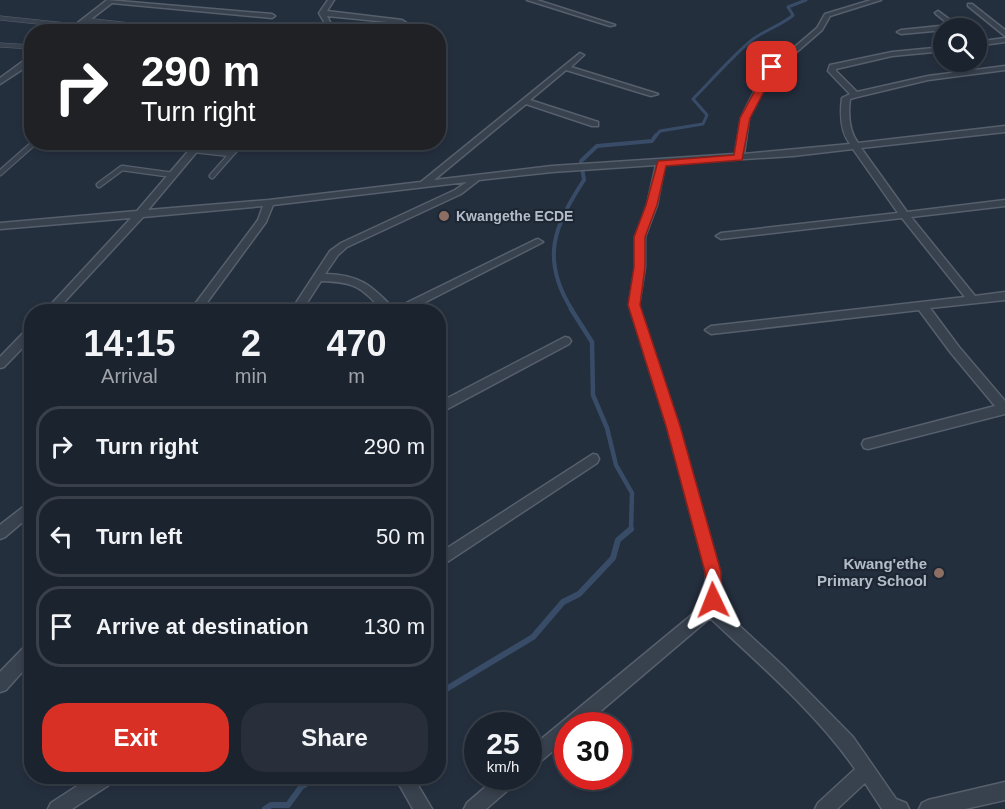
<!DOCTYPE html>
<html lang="en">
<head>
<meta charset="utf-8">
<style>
	:root { --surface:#1b232e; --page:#282f3a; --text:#f1f3f6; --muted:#a0a4aa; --line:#39404a; --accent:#d93025 }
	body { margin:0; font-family:Arial,sans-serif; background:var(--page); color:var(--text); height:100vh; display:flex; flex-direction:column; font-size:22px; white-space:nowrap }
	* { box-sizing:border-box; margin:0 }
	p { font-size:20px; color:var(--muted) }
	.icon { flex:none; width:33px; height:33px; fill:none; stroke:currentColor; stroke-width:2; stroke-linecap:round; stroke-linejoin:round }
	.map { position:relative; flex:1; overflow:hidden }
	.drawer { position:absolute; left:24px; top:304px; width:422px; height:480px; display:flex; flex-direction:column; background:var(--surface); border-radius:24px; box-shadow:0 3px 9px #0003,0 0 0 2px var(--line) }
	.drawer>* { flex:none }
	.top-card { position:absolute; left:24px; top:24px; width:422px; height:126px; border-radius:24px; box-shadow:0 3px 9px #0003,0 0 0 2px var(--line); background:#202124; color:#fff; overflow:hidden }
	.tools { position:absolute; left:933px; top:18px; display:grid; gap:12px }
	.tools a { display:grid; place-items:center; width:54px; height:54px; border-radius:50%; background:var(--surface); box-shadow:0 3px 9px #0003,0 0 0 2px var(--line); font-size:30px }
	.speed { position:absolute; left:464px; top:712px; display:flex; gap:12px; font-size:30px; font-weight:700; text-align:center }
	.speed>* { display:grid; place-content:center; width:78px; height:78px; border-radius:50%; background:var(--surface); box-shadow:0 3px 9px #0003,0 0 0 2px var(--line); line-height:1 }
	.speed small { font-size:15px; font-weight:400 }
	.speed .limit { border:9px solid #d22; background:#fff; color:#111 }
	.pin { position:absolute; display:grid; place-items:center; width:51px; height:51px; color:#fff; margin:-26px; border-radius:12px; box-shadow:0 3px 9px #0006 }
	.me { position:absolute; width:66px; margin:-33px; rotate:358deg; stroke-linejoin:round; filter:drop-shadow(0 0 4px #0008) }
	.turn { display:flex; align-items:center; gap:21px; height:126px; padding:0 18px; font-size:27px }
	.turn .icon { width:78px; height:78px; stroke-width:2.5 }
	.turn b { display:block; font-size:42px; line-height:51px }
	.eta { display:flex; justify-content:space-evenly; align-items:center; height:102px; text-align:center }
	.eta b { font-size:36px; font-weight:700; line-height:42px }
	.action { display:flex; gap:12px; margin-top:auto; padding:12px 18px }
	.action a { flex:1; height:69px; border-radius:24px; background:var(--accent); color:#fff; font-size:24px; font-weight:700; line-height:69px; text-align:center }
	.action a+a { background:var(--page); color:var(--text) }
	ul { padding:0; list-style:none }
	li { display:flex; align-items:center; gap:18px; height:81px; margin:0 12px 9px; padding:0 6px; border:3px solid var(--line); border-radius:24px }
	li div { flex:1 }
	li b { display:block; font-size:22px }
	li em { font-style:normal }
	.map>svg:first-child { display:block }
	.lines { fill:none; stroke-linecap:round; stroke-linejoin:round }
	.stream-far3 { stroke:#394c67; stroke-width:3 }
	.stream-far2 { stroke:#394c67; stroke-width:4 }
	.stream-far1 { stroke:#394c67; stroke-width:4.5 }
	.stream { stroke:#394c67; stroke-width:6 }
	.service-far1-casing { stroke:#565f6c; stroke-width:5 }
	.service-casing { stroke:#565f6c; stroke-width:7 }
	.minor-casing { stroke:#565f6c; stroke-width:3 }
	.service-far1 { stroke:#38414e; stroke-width:4 }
	.service { stroke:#38414e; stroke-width:4.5 }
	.minor { fill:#38414e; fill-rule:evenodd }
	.route { fill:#d93025; stroke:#8d1f18; stroke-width:1.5 }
	.education-dot { fill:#8d6e63; stroke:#1d2633; stroke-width:2 }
	.labels { text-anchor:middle; stroke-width:4.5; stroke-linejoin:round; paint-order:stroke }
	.far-poi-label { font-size:14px; font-weight:bold; fill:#b4bcc9; stroke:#1d2633; text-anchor:start }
	.poi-label { font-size:15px; font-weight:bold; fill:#b4bcc9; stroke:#1d2633; text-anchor:end }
</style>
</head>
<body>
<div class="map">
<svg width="1005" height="809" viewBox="0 0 1005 809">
	<rect width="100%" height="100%" fill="#242f3e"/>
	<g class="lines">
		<path class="stream-far3" d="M 655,137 L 660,131 L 703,124 L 707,115 L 693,99 C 713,79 731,57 753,39 C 764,31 787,22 793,15 L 788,7 L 806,0"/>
		<path class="stream-far2" d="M 572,310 C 540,259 554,226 584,180 L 581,161 L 597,146 L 652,141 L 656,135"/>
		<polyline class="stream-far1" points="571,309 592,342 593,395 607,428 616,465 632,493 631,530"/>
		<g class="stream">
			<polyline points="438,694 533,637 563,602 579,594 613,558 618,540 631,529"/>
			<polyline points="265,809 271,805 288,805 301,787 318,777"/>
		</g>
		<defs>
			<g id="service-far1">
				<polyline points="0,18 76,26"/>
				<polyline points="86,20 192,32"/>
				<polyline points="98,32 102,28"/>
				<polyline points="0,45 32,47"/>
			</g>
			<g id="service">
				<polyline points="194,150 230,154"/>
				<polyline points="0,173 35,142"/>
				<polyline points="212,176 242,142"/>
				<polyline points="99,185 122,168 173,175"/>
			</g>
			<g id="minor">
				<polygon points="107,0 272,14 275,16 272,18 112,3 74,32 66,32"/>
				<polygon points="328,0 334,0 327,11 402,20 408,24 407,32 400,32 401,25 398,23 327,16 332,26 327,27 319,13"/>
				<polygon points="527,0 537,0 615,25 610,26"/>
				<path d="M 871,0 L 881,0 L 830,16 L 822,30 L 770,75 L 749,118 L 744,154 L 850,144 C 840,131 840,114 842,98 L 850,94 L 828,71 L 830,65 L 892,52 L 944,47 L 944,51 L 892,56 L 836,69 L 836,71 L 857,92 L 928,76 L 1005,66 L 1005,70 L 928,80 L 857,97 L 850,99 C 848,114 849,131 858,143 L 1005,126 L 1005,132 L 861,148 L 907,212 L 1005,200 L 1005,206 L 911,217 L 975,296 L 1005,292 L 1005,300 L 930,308 L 959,347 L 1005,401 L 1005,414 L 868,449 L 864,448 L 862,444 L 864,440 L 868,439 L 995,406 L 951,353 L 919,310 L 711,334 L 705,330 L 711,326 L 965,297 L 902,218 L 721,239 L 716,236 L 721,233 L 898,213 L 853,149 L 793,156 L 665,164 L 657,205 L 645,237 L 645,267 L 639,305 L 679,426 L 720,572 L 720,600 L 718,606 L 783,666 L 853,737 L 896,799 L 906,803 L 909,809 L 882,809 L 865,783 L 837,809 L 815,809 L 818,803 L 855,769 C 817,714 758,663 710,618 L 583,726 L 567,726 L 567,739 L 534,767 L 528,769 L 528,750 L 688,618 L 704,604 L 706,600 L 706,572 L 667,426 L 629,305 L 635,267 L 635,237 L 647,205 L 656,165 L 552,172 L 479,180 L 461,194 L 347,247 L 338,255 L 325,274 C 360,275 371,285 394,309 L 535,240 L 538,239 L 543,242 L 406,312 L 384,312 C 361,287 356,282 321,281 L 301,312 L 290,312 L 330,251 L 341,243 L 455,190 L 467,182 L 273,205 L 266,222 L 200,312 L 189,312 L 258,220 L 263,206 L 143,217 L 55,312 L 44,312 L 131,218 L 0,229 L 0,223 L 137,211 L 196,142 L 205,142 L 148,210 L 269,200 L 421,182 L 580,53 L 584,55 L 571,67 L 658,94 L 651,96 L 566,70 L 530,100 L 598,122 L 598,126 L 592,126 L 526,104 L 434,180 L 552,166 L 735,154 L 741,118 L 763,74 L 817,28 L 825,14 Z"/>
				<polygon points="968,4 972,4 1005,30 1005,36 968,6"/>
				<polygon points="938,11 961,28 944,28 944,30 901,34 897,32 901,30 950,25 936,14 935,13"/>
				<polygon points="1005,38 1005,42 976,46 976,42"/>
				<polygon points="29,57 32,57 32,63 0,84 0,78"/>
				<polygon points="32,327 32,338 4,367 0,368 0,357 28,328"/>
				<polygon points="565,337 569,338 571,341 569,344 438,414 438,403"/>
				<polygon points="593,454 597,455 599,459 597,463 438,568 438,554"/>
				<polygon points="32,500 32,514 5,537 0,539 0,525"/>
				<polygon points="32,642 32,661 6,690 0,692 0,672 27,644"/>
				<polygon points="91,777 114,777 112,783 72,809 48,809 51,803"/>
				<polygon points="395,777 413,777 432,809 413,809"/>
				<polygon points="497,777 518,777 516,783 486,809 464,809 467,803"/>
				<polygon points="1005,782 1005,800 965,809 919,809 922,803 928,800"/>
			</g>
		</defs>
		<use href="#service-far1" class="service-far1-casing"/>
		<use href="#service" class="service-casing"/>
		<use href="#minor" class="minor-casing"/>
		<use href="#service-far1" class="service-far1"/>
		<use href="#service" class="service"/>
		<use href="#minor" class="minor"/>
	</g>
	<polygon class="route" points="769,65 777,67 750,118 742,160 666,166 657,205 645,237 645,267 640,305 680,426 721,572 722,600 719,605 713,608 708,605 705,572 666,426 628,305 634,267 634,237 646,205 658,161 734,155 740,118"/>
	<g class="education-dot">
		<circle cx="444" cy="216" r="6"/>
		<circle cx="939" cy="573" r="6"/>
	</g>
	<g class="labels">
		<g class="far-poi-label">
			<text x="456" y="221">Kwangethe ECDE</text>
		</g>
		<g class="poi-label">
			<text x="927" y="569">Kwang'ethe<tspan x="927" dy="17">Primary School</tspan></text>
		</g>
	</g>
</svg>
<div class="tools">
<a><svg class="icon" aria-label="search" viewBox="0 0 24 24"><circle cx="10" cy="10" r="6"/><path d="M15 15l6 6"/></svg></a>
</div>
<div class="speed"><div>25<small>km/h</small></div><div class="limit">30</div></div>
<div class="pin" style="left:772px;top:67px;background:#d93025"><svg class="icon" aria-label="arrive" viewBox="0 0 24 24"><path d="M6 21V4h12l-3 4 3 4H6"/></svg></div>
<svg class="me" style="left:713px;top:600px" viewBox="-20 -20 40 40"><path d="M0-17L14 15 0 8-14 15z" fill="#d93025" stroke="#fff" stroke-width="4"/></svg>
<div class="top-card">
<div class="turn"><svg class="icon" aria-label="right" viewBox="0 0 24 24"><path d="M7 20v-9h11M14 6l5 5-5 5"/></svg><div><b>290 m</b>Turn right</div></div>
</div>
<section class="drawer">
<div class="eta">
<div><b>14:15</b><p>Arrival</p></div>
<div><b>2</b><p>min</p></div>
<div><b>470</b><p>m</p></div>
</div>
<ul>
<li><svg class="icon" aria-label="right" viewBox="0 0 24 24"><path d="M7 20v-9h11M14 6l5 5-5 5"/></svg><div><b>Turn right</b></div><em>290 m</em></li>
<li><svg class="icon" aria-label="left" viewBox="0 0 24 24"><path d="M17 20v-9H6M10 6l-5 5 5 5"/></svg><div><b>Turn left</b></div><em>50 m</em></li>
<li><svg class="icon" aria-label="arrive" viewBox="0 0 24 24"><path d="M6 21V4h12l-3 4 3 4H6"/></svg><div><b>Arrive at destination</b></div><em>130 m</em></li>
</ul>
<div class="action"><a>Exit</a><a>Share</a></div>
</section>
</div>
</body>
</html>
